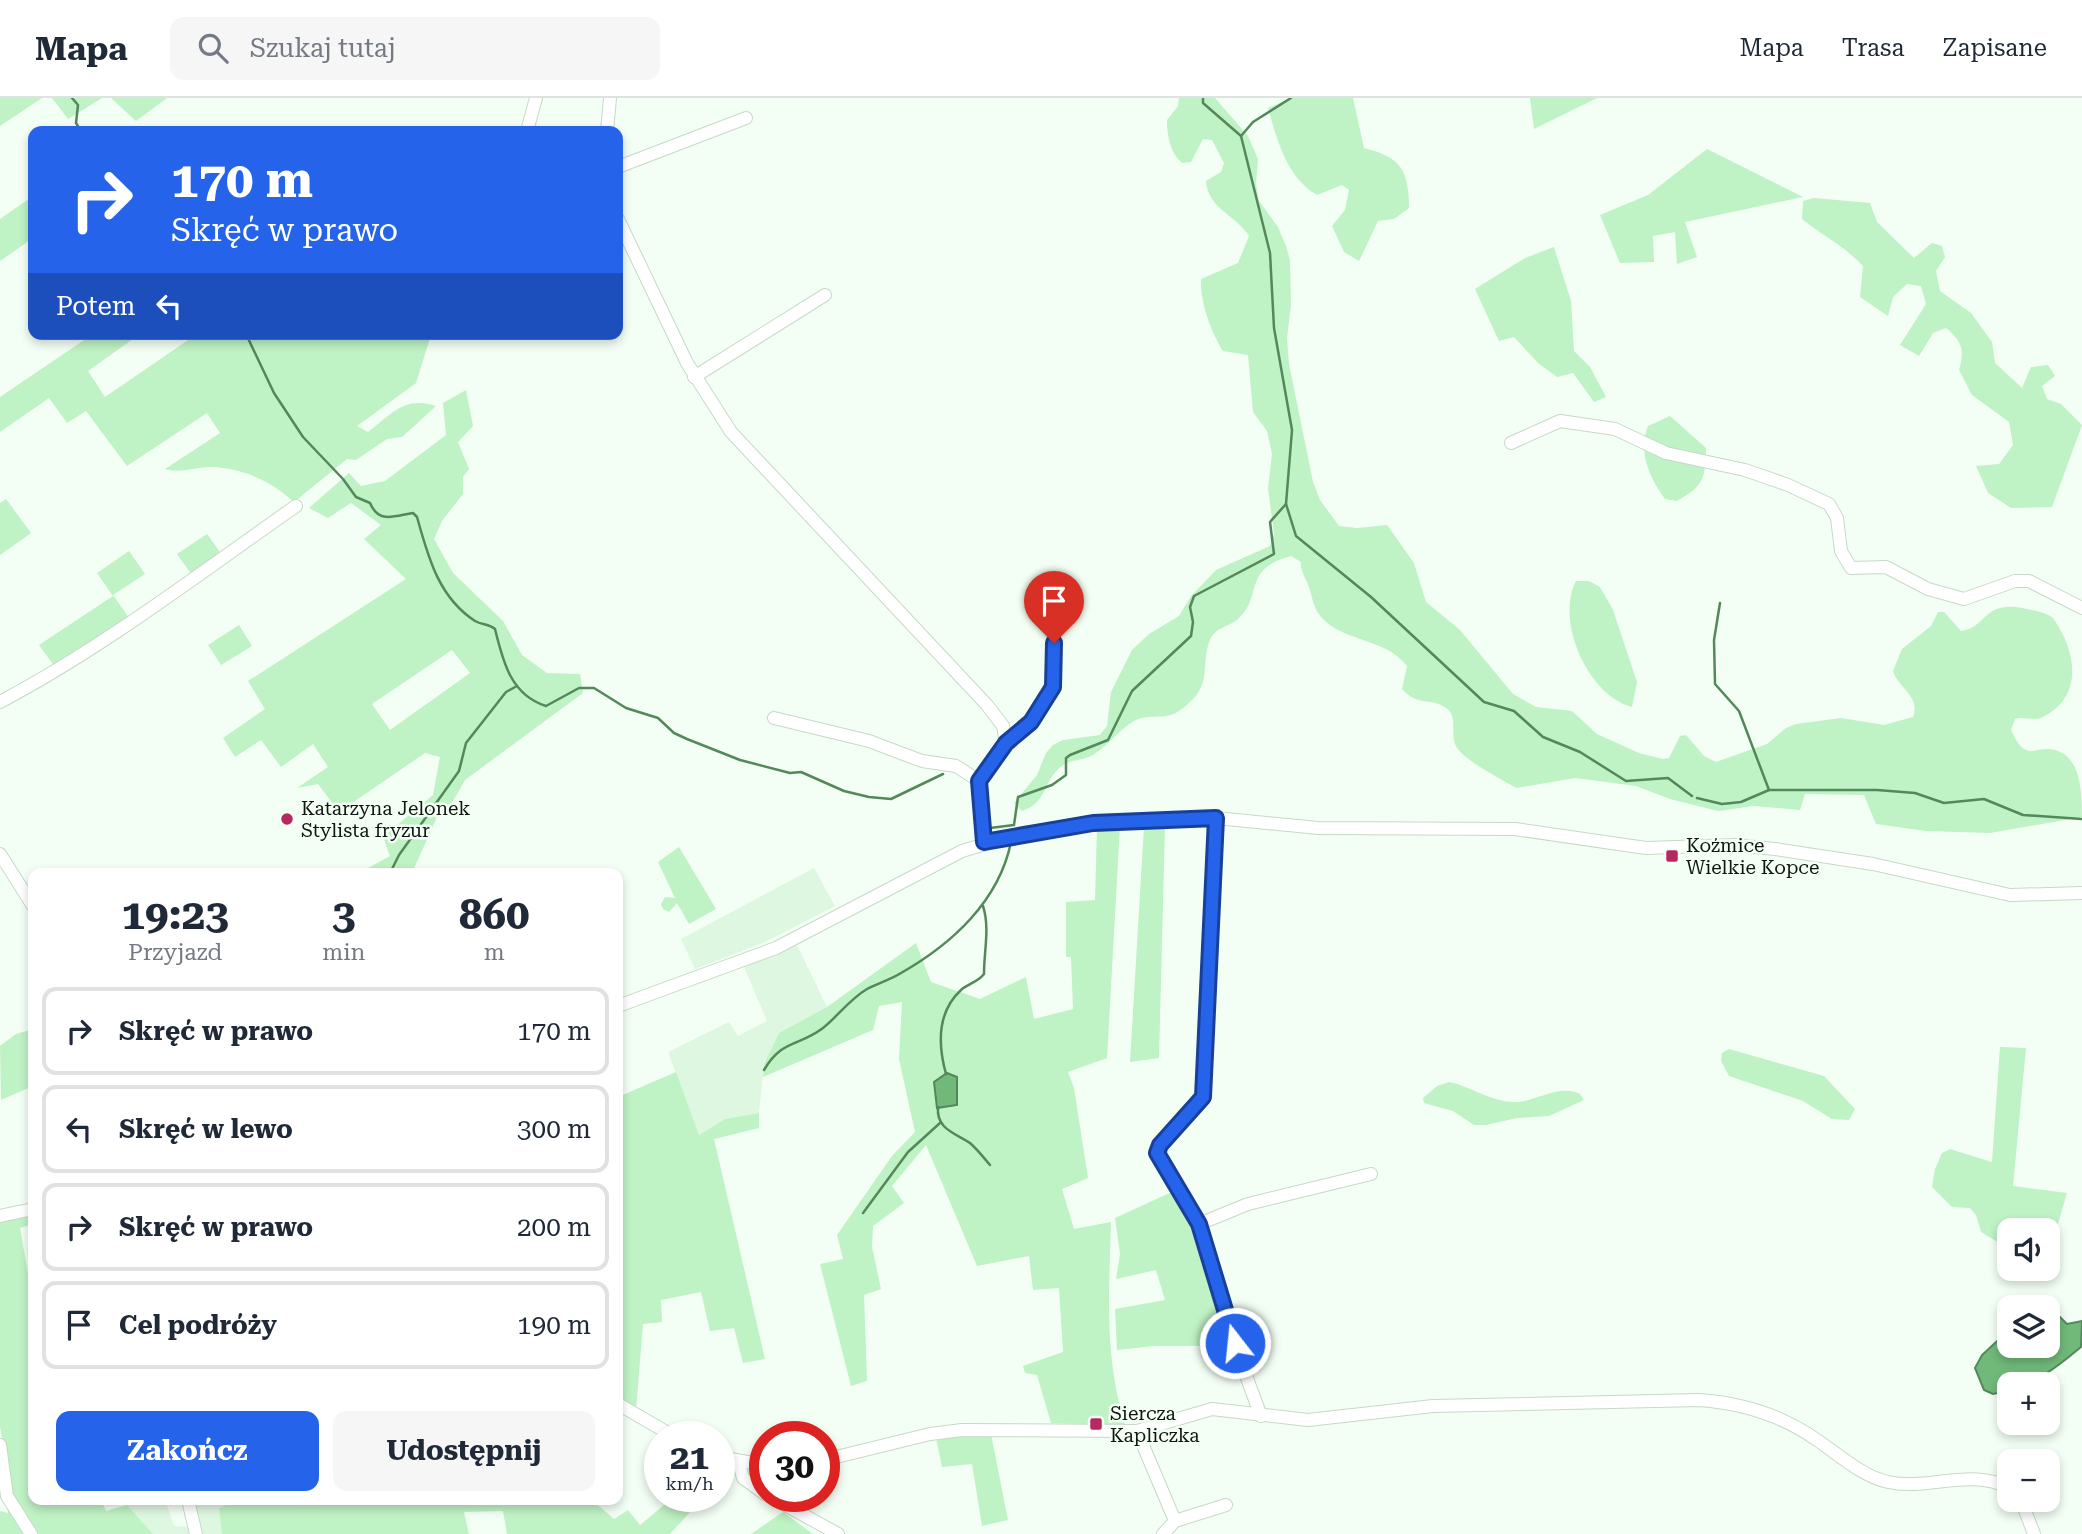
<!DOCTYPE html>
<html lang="pl">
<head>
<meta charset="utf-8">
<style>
	:root { --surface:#fff; --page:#f6f6f7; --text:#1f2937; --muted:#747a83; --line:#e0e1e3; --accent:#2563eb }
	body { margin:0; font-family:"Roboto Serif",serif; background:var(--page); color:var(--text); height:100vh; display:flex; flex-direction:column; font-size:26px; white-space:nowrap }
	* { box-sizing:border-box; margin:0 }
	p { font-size:23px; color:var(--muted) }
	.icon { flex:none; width:38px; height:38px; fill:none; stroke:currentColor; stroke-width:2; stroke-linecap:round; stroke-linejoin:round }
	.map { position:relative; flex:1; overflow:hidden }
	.drawer { position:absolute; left:28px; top:770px; width:595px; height:637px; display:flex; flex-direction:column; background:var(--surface); border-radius:14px; box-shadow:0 4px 10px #0003 }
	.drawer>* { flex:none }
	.banner { position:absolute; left:28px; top:28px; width:595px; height:214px; border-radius:14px; box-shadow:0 4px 10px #0003; background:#2563eb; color:#fff; overflow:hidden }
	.buttons { position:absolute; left:1997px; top:1120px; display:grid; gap:14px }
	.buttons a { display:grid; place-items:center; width:63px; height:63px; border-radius:14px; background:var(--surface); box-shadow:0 4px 10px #0003; font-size:35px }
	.speed { position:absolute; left:644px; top:1323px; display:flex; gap:14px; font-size:35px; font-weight:700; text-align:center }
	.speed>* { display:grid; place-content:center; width:91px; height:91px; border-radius:50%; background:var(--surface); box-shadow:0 4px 10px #0003; line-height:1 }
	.speed small { font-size:18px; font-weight:400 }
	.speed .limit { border:10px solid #d22; background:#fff; color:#111 }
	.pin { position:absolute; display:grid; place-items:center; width:60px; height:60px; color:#fff; margin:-72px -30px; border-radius:50% 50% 50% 0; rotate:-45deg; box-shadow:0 0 7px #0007 }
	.pin .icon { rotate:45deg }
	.me { position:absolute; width:77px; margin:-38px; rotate:344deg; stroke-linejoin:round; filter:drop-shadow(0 0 5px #0008) }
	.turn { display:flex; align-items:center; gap:24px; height:147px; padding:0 28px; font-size:32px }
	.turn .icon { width:91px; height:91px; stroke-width:2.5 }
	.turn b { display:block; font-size:49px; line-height:60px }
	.then { display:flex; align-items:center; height:66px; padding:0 28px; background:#0003; gap:14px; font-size:26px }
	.eta { display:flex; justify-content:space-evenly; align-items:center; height:119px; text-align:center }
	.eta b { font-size:42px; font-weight:700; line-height:49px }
	.primary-button { display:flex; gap:14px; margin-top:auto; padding:14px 28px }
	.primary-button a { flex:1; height:80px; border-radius:14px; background:var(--accent); color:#fff; font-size:28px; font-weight:700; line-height:80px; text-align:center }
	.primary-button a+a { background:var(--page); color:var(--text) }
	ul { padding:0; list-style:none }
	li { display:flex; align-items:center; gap:21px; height:88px; margin:0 14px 10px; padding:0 14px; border:4px solid var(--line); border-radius:14px }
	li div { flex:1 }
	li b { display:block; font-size:26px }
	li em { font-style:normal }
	header { display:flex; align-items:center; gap:42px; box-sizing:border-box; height:98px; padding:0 35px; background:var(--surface); border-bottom:2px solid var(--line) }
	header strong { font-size:33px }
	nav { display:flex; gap:38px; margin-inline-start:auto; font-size:24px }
	.search { width:490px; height:63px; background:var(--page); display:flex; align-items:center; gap:18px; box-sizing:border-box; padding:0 24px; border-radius:14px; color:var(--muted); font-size:26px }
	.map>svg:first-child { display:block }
	.built { fill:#def7e0 }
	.green { fill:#bff2c4; fill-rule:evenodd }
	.water { fill:#70b979; stroke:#53885a; stroke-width:2 }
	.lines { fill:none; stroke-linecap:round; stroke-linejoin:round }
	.stream { stroke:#53885a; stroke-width:2.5 }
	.minor-casing { stroke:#c6d9c7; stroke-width:14 }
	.minor { stroke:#fff; stroke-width:12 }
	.route-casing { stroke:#184099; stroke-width:18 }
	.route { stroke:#2563eb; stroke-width:12 }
	.poi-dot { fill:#b52961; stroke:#f3fff4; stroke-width:2.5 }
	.labels { text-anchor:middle; stroke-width:5; stroke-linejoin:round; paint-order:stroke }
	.poi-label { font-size:19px; fill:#101711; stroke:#f3fff4; text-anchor:start }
</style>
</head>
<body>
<header>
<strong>Mapa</strong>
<div class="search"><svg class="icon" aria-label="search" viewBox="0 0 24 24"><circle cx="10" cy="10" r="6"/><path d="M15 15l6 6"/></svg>Szukaj tutaj</div>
<nav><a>Mapa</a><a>Trasa</a><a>Zapisane</a></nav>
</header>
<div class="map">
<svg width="2082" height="1436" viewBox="0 0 2082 1436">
	<rect width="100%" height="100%" fill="#f3fff4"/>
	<g class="built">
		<polygon points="814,770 835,808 763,845 695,871 681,841"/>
		<polygon points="797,847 827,909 779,935 764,966 759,1015 725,1021 699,1037 668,954 729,924 738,938 767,923 744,869"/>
		<polygon points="141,1402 165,1402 174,1428 190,1429 192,1436 153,1436 127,1407"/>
		<polygon points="192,1402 258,1402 231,1436 201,1436"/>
	</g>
	<g class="green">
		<polygon points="0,0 42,0 0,28"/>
		<polygon points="52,0 102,0 68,21"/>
		<polygon points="111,0 167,0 136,23"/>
		<path d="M 1179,0 L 1215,0 L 1248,38 L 1258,61 L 1256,86 L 1259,103 L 1278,129 L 1286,148 L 1290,162 L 1291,207 L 1287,240 L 1289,266 L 1313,384 L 1320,402 L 1339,428 L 1357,430 L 1387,427 L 1414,465 L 1426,504 L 1460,532 L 1513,596 L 1536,609 L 1572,613 L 1597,636 L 1639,655 L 1663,661 L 1669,660 L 1680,638 L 1686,637 L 1704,658 L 1716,664 L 1767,646 L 1786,630 L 1796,626 L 1841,620 L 1884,627 L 1913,619 C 1921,598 1898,590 1893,573 L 1902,551 L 1931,528 L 1938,514 L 1944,514 L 1961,533 C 1989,529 1982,501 2027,511 C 2036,513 2045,514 2053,520 C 2079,557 2082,601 2041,620 C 2032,623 2024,618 2015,621 L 2011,632 C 2026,666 2034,647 2055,652 C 2082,659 2082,698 2082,719 L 1990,735 L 1926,733 L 1876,726 L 1864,697 L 1805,696 L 1800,712 L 1754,708 L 1718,713 L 1670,701 L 1636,688 L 1575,680 L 1516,690 C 1501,681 1466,663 1457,650 C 1449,637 1459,618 1446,610 C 1431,599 1418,609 1402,591 L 1407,568 C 1384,538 1339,545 1318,515 C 1313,507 1312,498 1309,489 C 1306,480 1300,473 1301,464 L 1291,458 C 1242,471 1263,497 1239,520 C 1230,529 1216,528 1210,542 C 1201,563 1211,584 1192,602 C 1166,629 1157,612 1134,623 C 1119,631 1108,648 1093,657 C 1083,663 1072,661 1063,667 C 1043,681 1048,705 1022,713 L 1014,705 L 1037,677 L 1046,655 L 1053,647 L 1063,642 L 1100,637 L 1107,628 L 1111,594 L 1132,552 L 1149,536 L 1179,518 L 1191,498 L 1216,472 L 1270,448 L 1274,436 L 1268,390 L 1272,356 L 1267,333 L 1253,314 L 1248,257 L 1223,253 C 1211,234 1200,204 1201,181 L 1238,165 L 1249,138 C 1235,116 1208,111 1206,83 L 1221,74 L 1224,65 L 1212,42 L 1203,41 L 1191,64 L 1182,65 C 1170,54 1167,38 1167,22 L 1178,8 Z"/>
		<path d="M 1291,0 L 1353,0 L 1364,50 C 1400,59 1409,71 1409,110 L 1394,121 L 1378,123 L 1359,163 L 1344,154 L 1332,128 L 1345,112 L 1349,92 L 1342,87 L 1317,97 C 1287,80 1277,42 1268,10 Z"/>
		<polygon points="1530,0 1597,0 1534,31"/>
		<polygon points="1707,51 1803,99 1685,124 1697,159 1677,166 1675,134 1653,138 1654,164 1620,165 1600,117 1648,97"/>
		<polygon points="33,98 33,140 0,163 0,121"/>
		<path d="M 1814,100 L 1870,105 L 1877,124 L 1914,160 L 1932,145 L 1942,148 L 1945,159 L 1936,173 L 1940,193 L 1971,215 L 1992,244 L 1995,265 L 2022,290 L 2031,269 L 2048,267 L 2055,278 L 2042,288 L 2047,301 L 2061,306 L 2082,327 L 2052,409 L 2011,410 L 1988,395 L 1976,368 L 1999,366 L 2013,347 L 2009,324 L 1972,297 L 1959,272 C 1965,252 1962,243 1946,230 L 1933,235 L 1919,258 L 1900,247 L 1926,206 L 1921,188 L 1907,186 L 1893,199 L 1888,218 L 1860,199 L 1863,168 C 1842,146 1824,139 1802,121 L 1803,103 Z"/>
		<polygon points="1554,149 1571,203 1574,253 1590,269 1606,299 1594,304 1573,275 1557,279 1538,265 1514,239 1499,243 1475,191 1525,160"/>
		<path d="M 93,236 L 140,236 L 88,273 L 105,299 L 197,236 L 431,237 L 416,285 L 357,328 L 368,334 C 393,315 404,298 436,308 L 402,339 L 387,341 L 356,362 L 347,361 L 294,404 C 272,384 245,371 214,369 C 199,368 179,376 165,371 L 220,335 L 207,315 L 127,368 L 86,313 L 67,325 L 49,300 L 0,334 L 0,299 Z"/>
		<path d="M 466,292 L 473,328 L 458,344 L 469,371 L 463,379 L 463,396 L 442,423 L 434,441 L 453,475 L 503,523 L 522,557 L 547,575 L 580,576 L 583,595 L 465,682 L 453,703 L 437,719 L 412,775 L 359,775 L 390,758 L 383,739 L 433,697 L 440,659 L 425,655 L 339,714 L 318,686 L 297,690 L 328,669 L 313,646 L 281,669 L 261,642 L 235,659 L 223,640 L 265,611 L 248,583 L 406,481 L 364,441 L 381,427 L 351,405 L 328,420 L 309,410 L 349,375 L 361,388 L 385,383 L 446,337 L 443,305 ZM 452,552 L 470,575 L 390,632 L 372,606 Z"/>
		<path d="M 1670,318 L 1706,350 C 1705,380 1705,387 1677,403 L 1665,401 C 1649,379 1638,354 1648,328 Z"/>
		<polygon points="6,401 31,435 0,457 0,405"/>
		<polygon points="207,436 222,457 192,477 177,456"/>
		<polygon points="129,453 145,476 113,497 129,520 55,569 39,547 113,498 97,475"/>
		<path d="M 1576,483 L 1589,483 L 1600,489 L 1613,512 L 1637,584 L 1632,609 C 1588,598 1555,523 1576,483 Z"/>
		<polygon points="239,527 252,548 221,567 208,547"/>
		<polygon points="1165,727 1159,960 1130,964 1144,728"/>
		<path d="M 1120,728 L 1107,960 L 1068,974 L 1074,990 L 1088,1080 L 1062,1091 L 1074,1131 L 1111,1124 C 1109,1195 1104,1258 1125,1327 L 1051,1325 L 1037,1277 L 1025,1275 L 1023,1268 L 1063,1254 L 1059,1190 L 1033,1192 L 1029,1158 L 977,1168 L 926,1047 L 892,1088 L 904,1105 L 873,1128 L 872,1149 L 881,1191 L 864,1197 L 867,1283 L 851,1288 L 820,1166 L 843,1161 L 837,1137 L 892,1058 L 915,1034 L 899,961 L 902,904 L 879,908 L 873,932 L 763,979 L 764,966 L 779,935 L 827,909 L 916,845 L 931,884 L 980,901 L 1026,879 L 1034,921 L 1073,911 L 1071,859 L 1066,859 L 1066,804 L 1095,802 L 1097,729 Z"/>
		<polygon points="679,749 716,811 689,826 677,805 669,814 663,811 661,806 665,799 675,800 658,764"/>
		<polygon points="33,931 33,988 1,1002 0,948 16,936"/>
		<polygon points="2000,949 2026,950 2013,1088 2067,1095 2048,1160 2048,1132 2009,1132 2009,1151 1981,1134 1976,1117 1970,1110 1952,1109 1932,1089 1935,1071 1942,1055 1950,1051 1992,1064"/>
		<polygon points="1729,951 1824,978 1855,1011 1849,1022 1832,1021 1803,1003 1729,978 1721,963 1722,955"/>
		<polygon points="676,974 699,1037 725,1021 759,1015 759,1030 714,1041 765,1261 743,1265 734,1230 710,1233 701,1194 661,1202 662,1224 643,1226 636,1312 618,1303 618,999"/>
		<path d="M 1449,984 C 1473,989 1492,1005 1517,1004 C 1538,1003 1558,986 1580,996 L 1584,1002 L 1549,1018 L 1517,1020 L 1486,1027 L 1474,1027 L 1453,1013 L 1424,1005 L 1423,1000 L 1437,988 Z"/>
		<polygon points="1174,1093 1197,1141 1232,1248 1154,1248 1117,1252 1115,1211 1165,1202 1156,1172 1116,1181 1120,1156 1115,1120"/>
		<polygon points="33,1113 33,1126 20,1130 33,1204 33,1402 101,1402 106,1413 127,1407 153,1436 0,1436 0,1413 8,1415 9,1379 0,1329 0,1124"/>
		<polygon points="991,1336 1008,1422 982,1428 972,1366 942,1369 936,1340"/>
		<polygon points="675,1398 692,1412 670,1436 507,1436 503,1413 464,1414 469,1436 222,1436 219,1410 238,1402 592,1402 614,1421 628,1412 640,1427"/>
		<polygon points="783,1414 813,1436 751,1436"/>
	</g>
	<g class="water">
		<polygon points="947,975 957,979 957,1007 937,1010 934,984"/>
		<path d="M 2048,1218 L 2059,1218 L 2067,1226 L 2082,1223 L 2081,1249 C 2059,1267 2039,1286 2009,1286 L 2009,1293 L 1993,1296 L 1984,1292 L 1975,1270 L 1982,1257 L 2009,1232 L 2009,1248 L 2048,1248 Z"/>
	</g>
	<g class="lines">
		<g class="stream">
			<polyline points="72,0 78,7 76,25 81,33"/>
			<polyline points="1203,0 1203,5 1241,38 1270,155 1274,230 1292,332 1286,406 1296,438 1371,499 1484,604 1514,613 1543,639 1580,654 1626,683 1668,680 1692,698"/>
			<polyline points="1241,38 1253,24 1291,0"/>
			<path d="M 246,236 L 274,295 L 303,339 L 343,381 L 356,399 L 370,405 C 379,426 394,418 413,415 L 417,419 C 428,458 438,499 475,523 C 482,527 489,526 495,531 C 503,564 511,597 546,608 L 579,590 L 594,590 L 626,610 L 658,620 L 674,635 L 687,641 L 740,662 L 790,675 L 801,674 L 844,693 L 869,699 L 891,701 L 943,676"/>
			<polyline points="1720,505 1714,542 1715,586 1739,613 1769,692"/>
			<polyline points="1697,700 1722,706 1741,704 1769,692 1877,692 1915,695 1944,705 1984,701 2023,717 2082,721"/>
			<polyline points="988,724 990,730 1014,727 1018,699 1052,687 1066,677 1066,660 1070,657 1108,642 1132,593 1191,538 1193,524 1190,509 1194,498 1274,456 1270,424 1286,406"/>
			<polyline points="390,775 399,757 459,673 466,645 506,594 517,588"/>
			<path d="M 764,972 C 782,941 798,949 823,930 C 838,918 850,901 867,891 C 878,885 890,882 901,875 C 952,846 999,803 1011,744"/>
			<path d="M 946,976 C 938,947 937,914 961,892 C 968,886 978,884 984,876 C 984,852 990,830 983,808"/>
			<path d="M 938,1009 C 936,1031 955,1035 970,1045 C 977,1051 984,1060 990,1067"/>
			<polyline points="863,1115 908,1054 940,1025"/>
		</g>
		<defs>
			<g id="minor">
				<polyline points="527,33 536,0"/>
				<polyline points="607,33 610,0"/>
				<polyline points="618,69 746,20"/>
				<polyline points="618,121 687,265 731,334 987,607 1003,628 1006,645 979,683 984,744"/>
				<polyline points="694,279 825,197"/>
				<polyline points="1511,345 1560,323 1615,331 1666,355 1745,372 1788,387 1829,406 1837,420 1841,453 1851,470 1886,469 1928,491 1964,501 2015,483 2029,483 2082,510"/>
				<path d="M 0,604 C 104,549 200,475 296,408"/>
				<polyline points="774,620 869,643 922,663 956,668 979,683"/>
				<path d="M 1006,645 C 1064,596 1056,578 1051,508"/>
				<polyline points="1216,720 1203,999 1160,1047 1157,1055 1199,1126 1238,1256 1261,1318"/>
				<polyline points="0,756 33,808"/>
				<polyline points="618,908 776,850 962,753 1023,735 1093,725 1216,720 1318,730 1515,731 1646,750 1735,747 1775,751 1873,766 2010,797 2082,795"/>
				<polyline points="0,1118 33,1111"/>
				<polyline points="1199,1126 1248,1106 1371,1076"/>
				<polyline points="618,1306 675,1339"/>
				<polyline points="1137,1333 1175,1423 1163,1436"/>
				<polyline points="0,1347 7,1398 31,1436"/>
				<polyline points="719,1359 765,1367"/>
				<path d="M 824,1362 L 930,1336 L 962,1332 L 1137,1333 L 1212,1311 L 1308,1322 L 1433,1308 L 1699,1302 C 1741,1305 1779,1316 1814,1340 C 1837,1355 1861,1378 1888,1384 C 1928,1393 1971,1369 2009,1390"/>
				<polyline points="739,1365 743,1380 765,1396"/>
				<polyline points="769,1398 838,1436"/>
				<polyline points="188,1402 196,1436"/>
				<polyline points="2021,1402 2034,1436"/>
				<polyline points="1175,1423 1226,1407"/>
			</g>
		</defs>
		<use href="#minor" class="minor-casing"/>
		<use href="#minor" class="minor"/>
	</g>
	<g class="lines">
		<defs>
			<polyline id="route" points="1054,545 1053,589 1031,624 1006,645 979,683 984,744 1093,725 1216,720 1203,999 1160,1047 1157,1055 1199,1126 1235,1245"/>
		</defs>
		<use href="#route" class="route-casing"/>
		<use href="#route" class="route"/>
	</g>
	<g class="poi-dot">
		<circle cx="287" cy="721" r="7"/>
		<rect x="1665" y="751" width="14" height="14" rx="3.5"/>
		<rect x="1089" y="1319" width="14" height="14" rx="3.5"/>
	</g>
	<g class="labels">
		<g class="poi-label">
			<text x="301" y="717">Katarzyna Jelonek<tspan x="301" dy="22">Stylista fryzur</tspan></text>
			<text x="1686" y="754">Koźmice<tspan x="1686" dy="22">Wielkie Kopce</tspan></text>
			<text x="1110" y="1322">Siercza<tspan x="1110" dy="22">Kapliczka</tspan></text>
		</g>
	</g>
</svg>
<div class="buttons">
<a><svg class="icon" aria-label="sound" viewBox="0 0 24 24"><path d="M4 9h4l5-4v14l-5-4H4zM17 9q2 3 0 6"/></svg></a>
<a><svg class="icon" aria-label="layers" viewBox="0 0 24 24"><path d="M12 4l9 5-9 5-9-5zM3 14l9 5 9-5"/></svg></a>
<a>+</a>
<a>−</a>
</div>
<div class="speed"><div>21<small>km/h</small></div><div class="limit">30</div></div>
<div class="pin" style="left:1054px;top:545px;background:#d93025"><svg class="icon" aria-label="arrive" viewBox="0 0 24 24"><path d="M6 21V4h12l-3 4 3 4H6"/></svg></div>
<svg class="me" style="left:1235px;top:1245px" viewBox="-20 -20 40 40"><circle r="17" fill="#2563eb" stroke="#fff" stroke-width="3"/><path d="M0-11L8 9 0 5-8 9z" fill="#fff"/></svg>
<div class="banner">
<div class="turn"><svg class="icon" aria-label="right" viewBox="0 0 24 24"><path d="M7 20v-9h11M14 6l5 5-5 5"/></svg><div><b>170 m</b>Skręć w prawo</div></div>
<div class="then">Potem<svg class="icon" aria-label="left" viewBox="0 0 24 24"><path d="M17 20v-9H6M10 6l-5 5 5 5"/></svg></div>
</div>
<section class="drawer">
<div class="eta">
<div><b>19:23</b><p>Przyjazd</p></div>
<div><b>3</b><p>min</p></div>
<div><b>860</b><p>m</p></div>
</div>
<ul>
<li><svg class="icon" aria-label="right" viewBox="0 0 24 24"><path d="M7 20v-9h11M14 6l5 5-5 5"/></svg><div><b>Skręć w prawo</b></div><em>170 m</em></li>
<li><svg class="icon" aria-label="left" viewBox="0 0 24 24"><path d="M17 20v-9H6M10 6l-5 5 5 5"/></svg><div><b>Skręć w lewo</b></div><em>300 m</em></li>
<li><svg class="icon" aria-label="right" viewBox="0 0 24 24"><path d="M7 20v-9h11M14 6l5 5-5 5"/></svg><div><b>Skręć w prawo</b></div><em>200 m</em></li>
<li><svg class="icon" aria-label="arrive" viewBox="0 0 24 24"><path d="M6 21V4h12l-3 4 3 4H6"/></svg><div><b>Cel podróży</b></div><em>190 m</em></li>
</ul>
<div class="primary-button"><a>Zakończ</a><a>Udostępnij</a></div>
</section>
</div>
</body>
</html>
